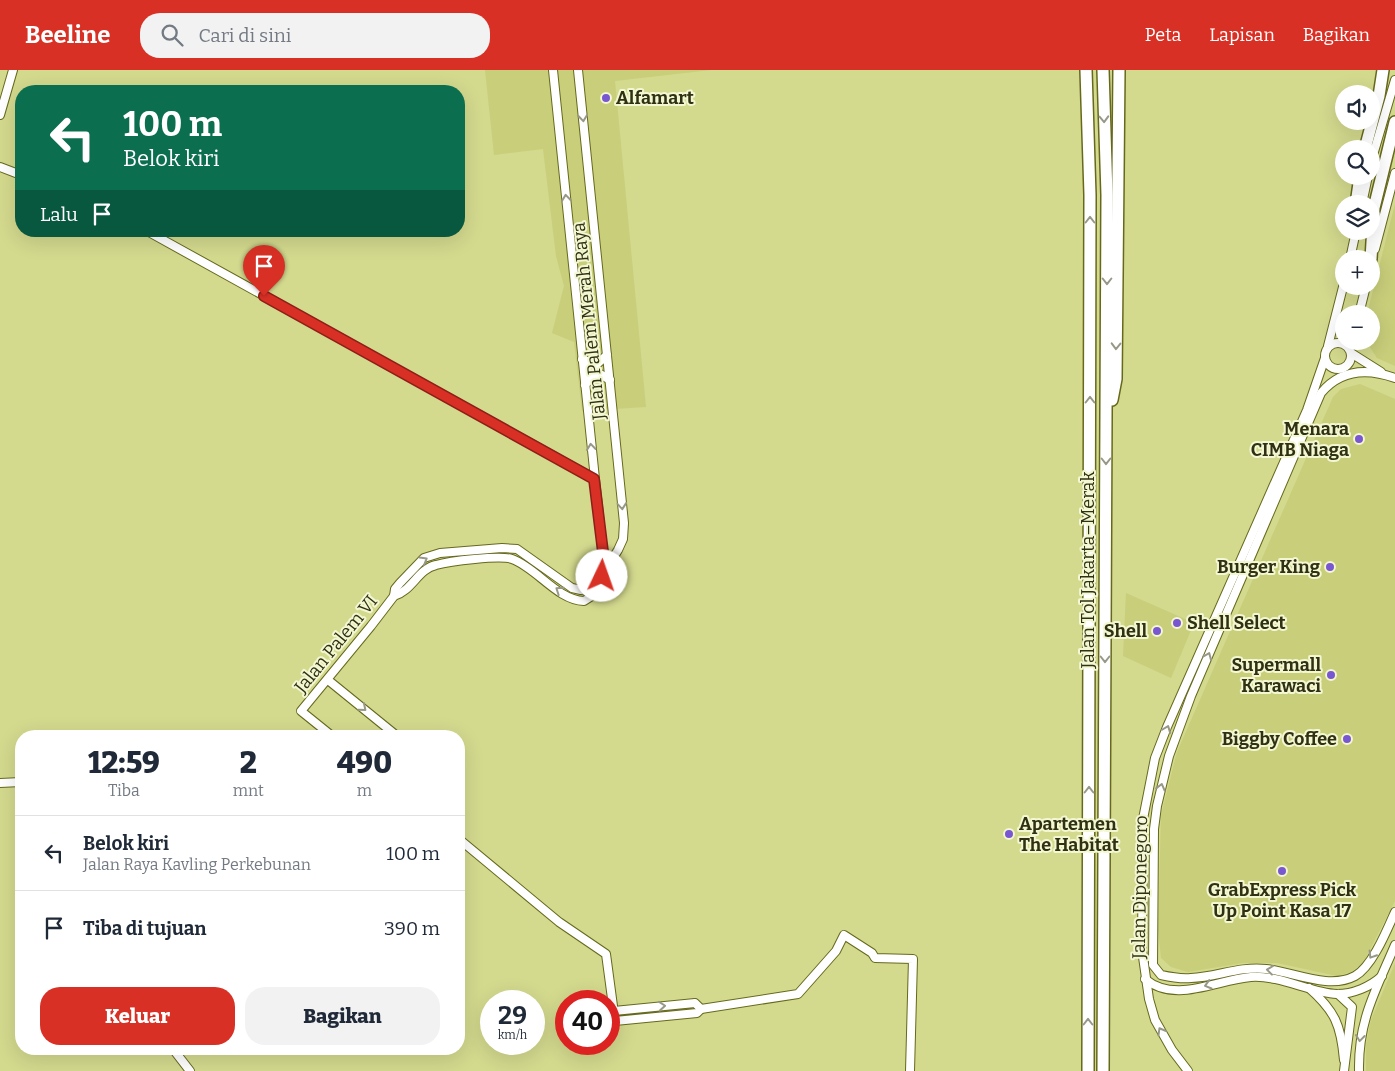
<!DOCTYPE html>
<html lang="id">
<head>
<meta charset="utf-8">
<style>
	:root { --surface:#fff; --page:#f2f2f3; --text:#1f2937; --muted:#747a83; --line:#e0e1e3; --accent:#d93025 }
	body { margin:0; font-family:Bitter,serif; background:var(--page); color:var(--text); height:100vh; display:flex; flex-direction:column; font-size:19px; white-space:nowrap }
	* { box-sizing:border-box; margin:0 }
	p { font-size:16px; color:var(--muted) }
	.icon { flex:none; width:28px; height:28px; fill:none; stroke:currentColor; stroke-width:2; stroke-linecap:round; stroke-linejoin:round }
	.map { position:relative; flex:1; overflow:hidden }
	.side { position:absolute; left:15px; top:660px; width:450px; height:325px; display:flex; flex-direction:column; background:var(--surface); border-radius:20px; box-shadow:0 5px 20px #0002 }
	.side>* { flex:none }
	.guide { position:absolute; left:15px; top:15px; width:450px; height:152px; border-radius:20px; box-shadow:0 5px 20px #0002; background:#0b6e4f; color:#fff; overflow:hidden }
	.controls { position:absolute; left:1335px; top:15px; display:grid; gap:10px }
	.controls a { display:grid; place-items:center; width:45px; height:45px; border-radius:50%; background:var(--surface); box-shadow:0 5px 20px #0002; font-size:25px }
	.speed { position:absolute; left:480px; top:920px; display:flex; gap:10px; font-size:25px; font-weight:700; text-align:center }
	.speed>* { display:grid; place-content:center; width:65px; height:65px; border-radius:50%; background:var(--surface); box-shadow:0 5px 20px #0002; line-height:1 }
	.speed small { font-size:12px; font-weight:400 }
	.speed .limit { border:8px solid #d22; background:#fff; color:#111 }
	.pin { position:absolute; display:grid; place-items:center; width:42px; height:42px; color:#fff; margin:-51px -21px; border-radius:50% 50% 50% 0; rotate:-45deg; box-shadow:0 0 5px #0007 }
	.pin .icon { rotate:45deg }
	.me { position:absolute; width:55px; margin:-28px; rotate:3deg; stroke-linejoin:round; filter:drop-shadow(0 0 4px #0008) }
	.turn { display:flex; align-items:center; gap:18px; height:105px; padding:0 25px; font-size:22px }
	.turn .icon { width:65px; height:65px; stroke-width:2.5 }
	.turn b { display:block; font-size:35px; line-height:42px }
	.then { display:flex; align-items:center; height:48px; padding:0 25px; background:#0003; gap:10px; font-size:19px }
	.eta { display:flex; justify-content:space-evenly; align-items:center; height:85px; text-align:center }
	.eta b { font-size:30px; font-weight:800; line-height:35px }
	.primary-button { display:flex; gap:10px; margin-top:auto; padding:10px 25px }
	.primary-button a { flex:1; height:58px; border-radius:20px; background:var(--accent); color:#fff; font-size:20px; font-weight:800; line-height:58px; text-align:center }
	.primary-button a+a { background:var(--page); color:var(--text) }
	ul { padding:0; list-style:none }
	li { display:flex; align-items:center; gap:15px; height:75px; padding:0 25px; border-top:1px solid var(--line) }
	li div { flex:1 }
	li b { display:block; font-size:19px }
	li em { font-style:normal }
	header { display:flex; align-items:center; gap:30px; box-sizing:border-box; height:70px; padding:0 25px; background:var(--accent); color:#fff }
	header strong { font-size:24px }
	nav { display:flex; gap:28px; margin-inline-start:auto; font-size:18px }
	.search { width:350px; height:45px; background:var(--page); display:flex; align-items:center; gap:12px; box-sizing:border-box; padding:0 18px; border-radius:20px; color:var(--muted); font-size:19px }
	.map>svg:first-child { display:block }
	.built { fill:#c8ce7a }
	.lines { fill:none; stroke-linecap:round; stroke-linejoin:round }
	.minor-casing { stroke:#66691c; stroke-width:10 }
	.highway-casing { stroke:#66691c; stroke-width:14 }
	.minor { stroke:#fff; stroke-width:8 }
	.highway { stroke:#fff; stroke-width:11 }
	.oneway { stroke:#989888 }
	.route-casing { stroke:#8d1f18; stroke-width:12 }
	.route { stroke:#d93025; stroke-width:9 }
	.poi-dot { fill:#7857d1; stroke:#f3f7d2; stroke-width:2 }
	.labels { text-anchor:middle; stroke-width:4; stroke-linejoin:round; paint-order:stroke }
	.poi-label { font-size:18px; font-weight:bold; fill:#303112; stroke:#f3f7d2; text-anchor:end }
	.street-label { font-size:18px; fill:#303112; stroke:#f3f7d2 }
</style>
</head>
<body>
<header>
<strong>Beeline</strong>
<div class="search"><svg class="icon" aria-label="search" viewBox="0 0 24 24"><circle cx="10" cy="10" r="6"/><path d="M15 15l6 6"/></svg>Cari di sini</div>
<nav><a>Peta</a><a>Lapisan</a><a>Bagikan</a></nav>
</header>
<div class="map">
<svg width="1395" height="1001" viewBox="0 0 1395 1001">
	<rect width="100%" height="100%" fill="#d3d98d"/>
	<g class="built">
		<polygon points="485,0 711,0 615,11 646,337 582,341 574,272 552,263 564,216 556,186 543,79 494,85"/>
		<polygon points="1395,134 1395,296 1377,288 1366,271 1371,271 1371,244 1367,244"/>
		<polygon points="1360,314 1395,329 1395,831 1363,893 1351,902 1337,906 1277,893 1243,893 1188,902 1171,897 1161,888 1158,859 1161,745 1177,682 1333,327 1341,319"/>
		<polygon points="1126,523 1194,553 1171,608 1123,586"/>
		<polygon points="1395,893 1395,1001 1366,1001 1366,974 1371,950"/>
	</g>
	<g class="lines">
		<defs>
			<g id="minor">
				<polyline points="553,0 595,409 603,482 608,496"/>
				<polyline points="0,45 13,0"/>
				<polyline points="1371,92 1395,10"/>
				<polyline points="0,97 21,105"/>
				<polyline points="1362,134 1368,106"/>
				<polyline points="147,161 595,409"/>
				<polyline points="1375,179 1395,103"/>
				<polyline points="1350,189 1356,161"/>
				<polyline points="1359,244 1366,216"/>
				<circle cx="1338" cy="286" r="13"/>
				<polyline points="1328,276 1344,213"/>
				<polyline points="1351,283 1381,302"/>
				<polyline points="582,289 596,295 607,285"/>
				<path d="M 1395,308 C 1367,298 1341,299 1321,323 L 1191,626 L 1169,686 L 1157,736 L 1154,759 L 1153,895 L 1161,905 C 1170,907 1181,909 1191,908 C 1217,907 1239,896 1266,899 C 1294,902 1329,920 1355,906 C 1372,897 1387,860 1395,842"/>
				<polyline points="585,315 594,304 600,304 610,310"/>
				<path d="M 394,526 C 412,521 418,499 436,495 C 450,491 500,485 512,489 C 537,498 557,530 584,531 L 595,524 L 608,496 L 618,480 L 623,469 L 624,453 L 578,0"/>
				<polyline points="328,610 397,666"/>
				<polyline points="332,666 301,641 371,556 394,526 395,519 400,513 424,488 440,483 502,478 517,479 572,518 581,520 597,516"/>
				<polyline points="0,713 21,712"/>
				<polyline points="459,769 559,852 606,884 615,951 697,943 701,939 695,933 614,941"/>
				<path d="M 1145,909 C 1175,934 1216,910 1251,907 C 1281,905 1310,923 1337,924 C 1353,924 1370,917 1382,906"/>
				<path d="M 1309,918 C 1335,941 1341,955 1344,990"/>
				<polyline points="1338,924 1352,937 1344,1001"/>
				<polyline points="701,939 798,924 836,881 844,865 872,883 875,888 913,889 910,1001"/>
				<polyline points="173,979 190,1001"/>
				<polyline points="1188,1001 1172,980 1155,950 1149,929 1142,880 1143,749 1155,688 1167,657 1307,340 1325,288"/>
				<path d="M 1359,1001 C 1358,950 1376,920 1395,875"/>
			</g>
			<g id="highway">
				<polyline points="1086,0 1090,125 1088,1001"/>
				<polyline points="1103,0 1107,125 1103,1001"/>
				<polyline points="1365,79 1379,26 1383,0"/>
				<polyline points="1356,134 1360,106"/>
				<polyline points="1371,189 1374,138 1395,52"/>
				<polyline points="1112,330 1116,309 1119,0"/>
			</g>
		</defs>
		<use href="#minor" class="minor-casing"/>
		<use href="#highway" class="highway-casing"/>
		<use href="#minor" class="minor"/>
		<use href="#highway" class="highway"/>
	</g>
	<defs><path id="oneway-chevron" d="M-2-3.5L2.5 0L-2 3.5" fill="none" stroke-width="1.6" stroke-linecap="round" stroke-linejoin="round" transform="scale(1.25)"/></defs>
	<g class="oneway">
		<use href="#oneway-chevron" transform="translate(583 48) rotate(84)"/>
		<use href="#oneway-chevron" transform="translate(1104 49) rotate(88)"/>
		<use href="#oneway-chevron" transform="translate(566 128) rotate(-96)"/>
		<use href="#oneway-chevron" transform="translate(1090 150) rotate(-90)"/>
		<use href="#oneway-chevron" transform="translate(1107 211) rotate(90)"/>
		<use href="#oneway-chevron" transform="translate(1116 276) rotate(91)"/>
		<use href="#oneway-chevron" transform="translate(1090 330) rotate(-90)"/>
		<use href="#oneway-chevron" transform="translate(591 377) rotate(-96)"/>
		<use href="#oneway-chevron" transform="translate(1106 391) rotate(90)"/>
		<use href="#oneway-chevron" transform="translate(622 436) rotate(85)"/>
		<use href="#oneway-chevron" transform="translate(424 490) rotate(-31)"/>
		<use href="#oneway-chevron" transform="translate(559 520) rotate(-146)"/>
		<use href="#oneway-chevron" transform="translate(1208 586) rotate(-67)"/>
		<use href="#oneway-chevron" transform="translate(1105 589) rotate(90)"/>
		<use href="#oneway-chevron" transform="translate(363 638) rotate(40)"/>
		<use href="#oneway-chevron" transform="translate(1167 659) rotate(-69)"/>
		<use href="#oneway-chevron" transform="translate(1161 717) rotate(-76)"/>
		<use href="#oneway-chevron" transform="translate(1089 720) rotate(-90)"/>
		<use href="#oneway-chevron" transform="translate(1372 885) rotate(122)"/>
		<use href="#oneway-chevron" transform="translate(1270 900) rotate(-173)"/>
		<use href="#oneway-chevron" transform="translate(1208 915) rotate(164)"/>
		<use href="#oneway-chevron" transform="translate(662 936) rotate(-5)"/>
		<use href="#oneway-chevron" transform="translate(1088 952) rotate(-90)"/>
		<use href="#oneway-chevron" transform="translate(1161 961) rotate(-120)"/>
		<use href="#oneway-chevron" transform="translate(1360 968) rotate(97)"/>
	</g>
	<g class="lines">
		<defs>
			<polyline id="route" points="264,226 594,409 603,482 608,496 602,506"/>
		</defs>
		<use href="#route" class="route-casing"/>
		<use href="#route" class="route"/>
	</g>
	<g class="poi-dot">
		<circle cx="606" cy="28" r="5"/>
		<circle cx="1359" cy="369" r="5"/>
		<circle cx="1330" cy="497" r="5"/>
		<circle cx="1177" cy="553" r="5"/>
		<circle cx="1157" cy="561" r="5"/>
		<circle cx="1331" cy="605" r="5"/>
		<circle cx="1347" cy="669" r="5"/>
		<circle cx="1009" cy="764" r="5"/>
		<circle cx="1282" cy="801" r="5"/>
	</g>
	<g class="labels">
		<g class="poi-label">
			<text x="616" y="34" text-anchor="start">Alfamart</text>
			<text x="1349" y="365">Menara<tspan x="1349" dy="21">CIMB Niaga</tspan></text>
			<text x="1320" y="503">Burger King</text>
			<text x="1187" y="559" text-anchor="start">Shell Select</text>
			<text x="1147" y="567">Shell</text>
			<text x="1321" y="601">Supermall<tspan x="1321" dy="21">Karawaci</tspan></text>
			<text x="1337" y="675">Biggby Coffee</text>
			<text x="1019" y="760" text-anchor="start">Apartemen<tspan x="1019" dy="21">The Habitat</tspan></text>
			<text x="1282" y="826" text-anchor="middle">GrabExpress Pick<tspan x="1282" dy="21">Up Point Kasa 17</tspan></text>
		</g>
		<g class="street-label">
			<text transform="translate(589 251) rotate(-96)" y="6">Jalan Palem Merah Raya</text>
			<text transform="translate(1088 500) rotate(-90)" y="6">Jalan Tol Jakarta–Merak</text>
			<text transform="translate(336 574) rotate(-51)" y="6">Jalan Palem VI</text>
			<text transform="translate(1140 817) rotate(-89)" y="6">Jalan Diponegoro</text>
		</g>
	</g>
</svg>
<div class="controls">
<a><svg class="icon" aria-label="sound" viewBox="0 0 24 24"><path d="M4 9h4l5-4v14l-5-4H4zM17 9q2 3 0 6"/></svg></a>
<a><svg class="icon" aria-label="search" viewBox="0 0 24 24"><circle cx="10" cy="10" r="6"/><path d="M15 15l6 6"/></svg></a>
<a><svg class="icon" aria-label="layers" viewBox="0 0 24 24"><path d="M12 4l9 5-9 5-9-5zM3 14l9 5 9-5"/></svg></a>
<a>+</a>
<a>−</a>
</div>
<div class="speed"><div>29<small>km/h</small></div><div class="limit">40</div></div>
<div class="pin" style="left:264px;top:226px;background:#d93025"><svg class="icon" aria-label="arrive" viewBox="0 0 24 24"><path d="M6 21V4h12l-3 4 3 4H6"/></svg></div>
<svg class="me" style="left:602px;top:506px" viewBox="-20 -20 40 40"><circle r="19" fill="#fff"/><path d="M0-13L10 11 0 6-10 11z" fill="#d93025"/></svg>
<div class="guide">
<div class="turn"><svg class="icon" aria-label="left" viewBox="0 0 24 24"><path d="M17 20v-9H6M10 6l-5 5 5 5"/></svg><div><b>100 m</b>Belok kiri</div></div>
<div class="then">Lalu<svg class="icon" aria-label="arrive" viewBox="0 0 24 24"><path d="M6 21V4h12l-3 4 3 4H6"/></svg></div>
</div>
<section class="side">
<div class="eta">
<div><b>12:59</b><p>Tiba</p></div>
<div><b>2</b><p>mnt</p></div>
<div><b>490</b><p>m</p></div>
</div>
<ul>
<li><svg class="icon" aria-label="left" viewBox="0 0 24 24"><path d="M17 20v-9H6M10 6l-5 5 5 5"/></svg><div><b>Belok kiri</b><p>Jalan Raya Kavling Perkebunan</p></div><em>100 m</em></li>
<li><svg class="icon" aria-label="arrive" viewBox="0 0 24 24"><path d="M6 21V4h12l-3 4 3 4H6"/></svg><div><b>Tiba di tujuan</b></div><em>390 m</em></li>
</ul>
<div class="primary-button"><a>Keluar</a><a>Bagikan</a></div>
</section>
</div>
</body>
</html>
